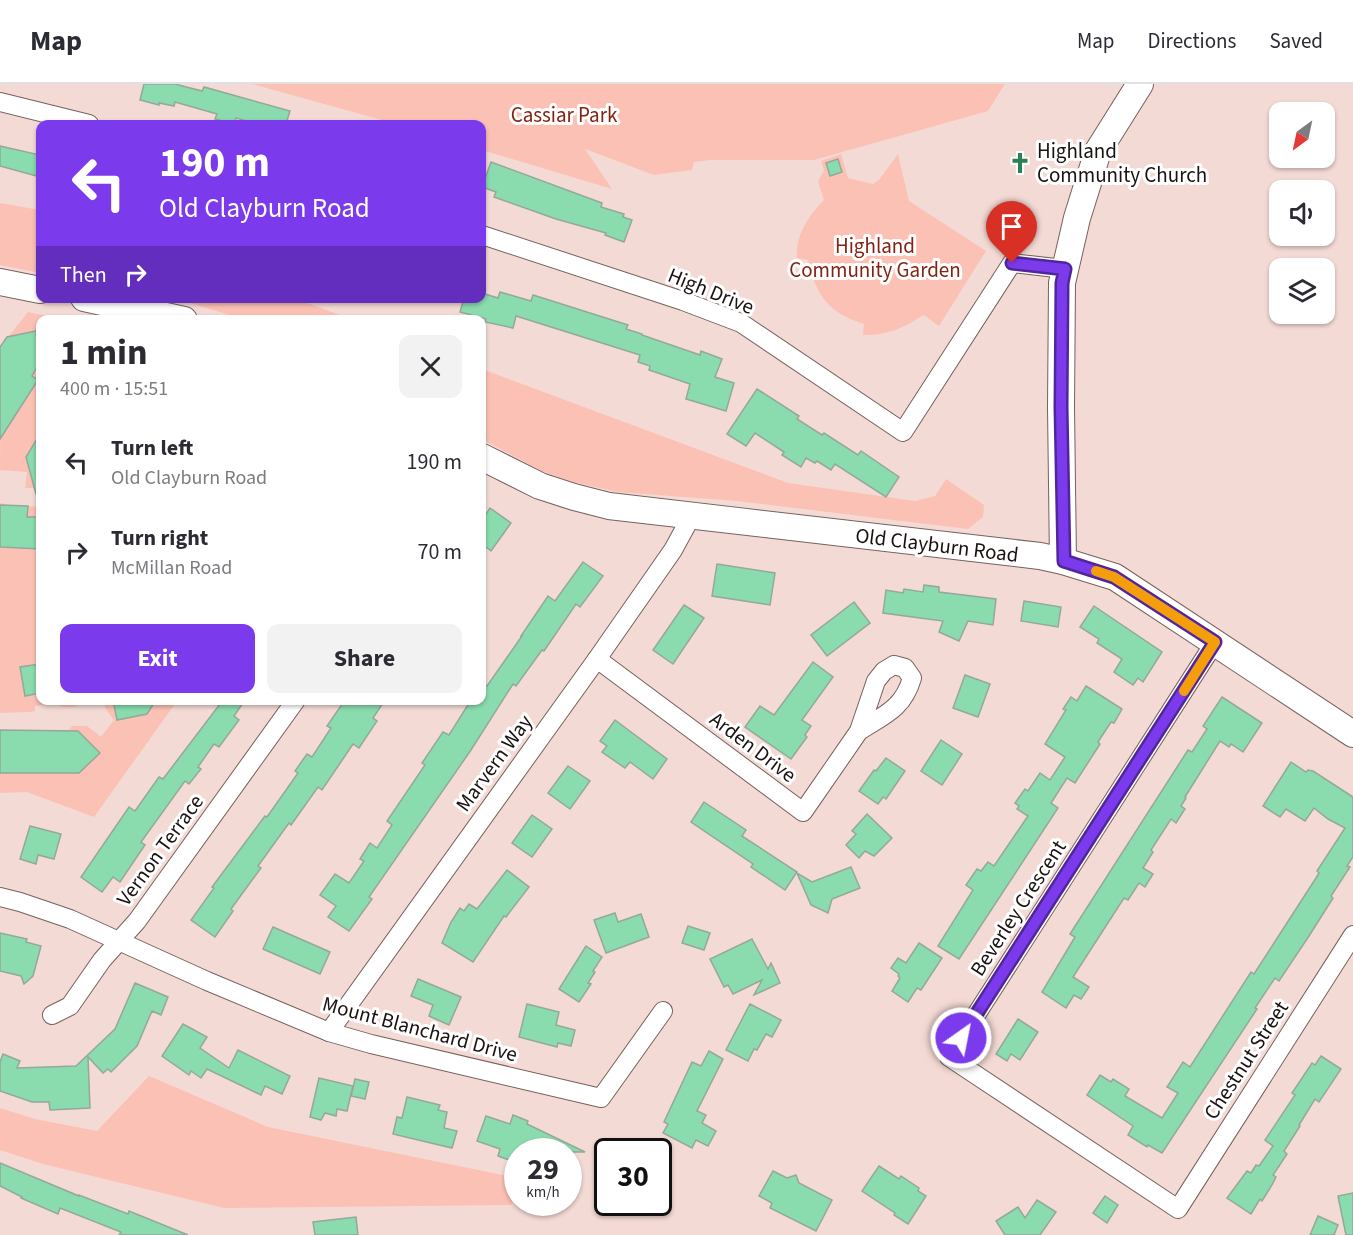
<!DOCTYPE html>
<html lang="en">
<head>
<meta charset="utf-8">
<style>
	:root { --surface:#fff; --page:#f2f2f3; --text:#2b2b33; --muted:#7c7c81; --line:#e1e1e2; --accent:#7c3aed }
	body { margin:0; font-family:"Source Sans 3",sans-serif; background:var(--page); color:var(--text); height:100vh; display:flex; flex-direction:column; font-size:22px; white-space:nowrap }
	* { box-sizing:border-box; margin:0 }
	p { font-size:20px; color:var(--muted) }
	.icon { flex:none; width:33px; height:33px; fill:none; stroke:currentColor; stroke-width:2; stroke-linecap:round; stroke-linejoin:round }
	.map { position:relative; flex:1; overflow:hidden }
	.side { position:absolute; left:36px; top:231px; width:450px; height:390px; display:flex; flex-direction:column; background:var(--surface); border-radius:12px; box-shadow:0 2px 4px #0004 }
	.side>* { flex:none }
	.banner { position:absolute; left:36px; top:36px; width:450px; height:183px; border-radius:12px; box-shadow:0 2px 4px #0004; background:#7c3aed; color:#fff; overflow:hidden }
	.needle { width:39px; rotate:213deg }
	.buttons { position:absolute; left:1269px; top:18px; display:grid; gap:12px }
	.buttons a { display:grid; place-items:center; width:66px; height:66px; border-radius:12px; background:var(--surface); box-shadow:0 2px 4px #0004; font-size:30px }
	.speed { position:absolute; left:504px; top:1054px; display:flex; gap:12px; font-size:30px; font-weight:700; text-align:center }
	.speed>* { display:grid; place-content:center; width:78px; height:78px; border-radius:50%; background:var(--surface); box-shadow:0 2px 4px #0004; line-height:1 }
	.speed small { font-size:15px; font-weight:400 }
	.speed .limit { border:3px solid #111; border-radius:9px; background:#fff; color:#111 }
	.pin { position:absolute; display:grid; place-items:center; width:51px; height:51px; color:#fff; margin:-62px -26px; border-radius:50% 50% 50% 0; rotate:-45deg; box-shadow:0 0 6px #0007 }
	.pin .icon { rotate:45deg }
	.me { position:absolute; width:66px; margin:-33px; rotate:33deg; stroke-linejoin:round; filter:drop-shadow(0 0 4px #0008) }
	.turn { display:flex; align-items:center; gap:21px; height:126px; padding:0 24px; font-size:27px }
	.turn .icon { width:78px; height:78px; stroke-width:2.5 }
	.turn b { display:block; font-size:42px; line-height:51px }
	.then { display:flex; align-items:center; height:57px; padding:0 24px; background:#0003; gap:12px; font-size:22px }
	.round { display:grid; place-items:center; flex:none; width:63px; height:63px; border-radius:12px; background:var(--page) }
	.overview { display:flex; align-items:center; justify-content:space-between; height:102px; padding:0 24px }
	h1 { font-size:36px; font-weight:700; line-height:45px }
	.button { display:flex; gap:12px; margin-top:auto; padding:12px 24px }
	.button a { flex:1; height:69px; border-radius:12px; background:var(--accent); color:#fff; font-size:24px; font-weight:700; line-height:69px; text-align:center }
	.button a+a { background:var(--page); color:var(--text) }
	ul { padding:0; list-style:none }
	li { display:flex; align-items:center; gap:18px; height:90px; padding:0 24px }
	li div { flex:1 }
	li b { display:block; font-size:22px }
	li em { font-style:normal }
	header { display:flex; align-items:center; gap:36px; box-sizing:border-box; height:84px; padding:0 30px; background:var(--surface); border-bottom:2px solid var(--line) }
	header strong { font-size:28px }
	nav { display:flex; gap:33px; margin-inline-start:auto; font-size:21px }
	.map>svg:first-child { display:block }
	.green { fill:#fbc1b5 }
	.building { fill:#8adbad; stroke:#94a89b; stroke-width:1.5 }
	.lines { fill:none; stroke-linecap:round; stroke-linejoin:round }
	.street-casing { stroke:#77615c; stroke-width:20 }
	.secondary-casing { stroke:#77615c; stroke-width:28 }
	.street { stroke:#fff; stroke-width:18 }
	.secondary { stroke:#fff; stroke-width:26 }
	.route-casing { stroke:#51269a; stroke-width:15 }
	.route { stroke:#7c3aed; stroke-width:10 }
	.slow { stroke:#f59e0b; stroke-width:10 }
	.labels { text-anchor:middle; stroke-width:6; stroke-linejoin:round; paint-order:stroke }
	.park-label { font-size:21px; fill:#832313; stroke:#fff }
	.poi-label { font-size:21px; fill:#1a1210; stroke:#fff; text-anchor:start }
	.street-label { font-size:21px; fill:#1a1210; stroke:#fff }
</style>
</head>
<body>
<header>
<strong>Map</strong>
<nav><a>Map</a><a>Directions</a><a>Saved</a></nav>
</header>
<div class="map">
<svg width="1353" height="1151" viewBox="0 0 1353 1151">
	<rect width="100%" height="100%" fill="#f4dad5"/>
	<g class="green">
		<polygon points="252,0 1005,0 988,27 814,76 710,76 694,78 692,86 654,91 585,65 612,105 482,66 482,40 396,40"/>
		<path d="M 841,70 L 848,94 L 873,100 L 879,96 L 898,70 L 909,117 L 986,167 L 939,242 L 924,231 C 903,244 889,251 863,251 L 864,240 C 829,229 816,212 808,176 L 797,174 C 795,152 809,131 824,116 L 818,98 L 824,86 L 821,77 Z"/>
		<polygon points="0,119 40,126 40,189 0,181"/>
		<polygon points="167,215 296,215 351,235 243,235 190,219"/>
		<polygon points="28,228 62,235 40,236 40,404 25,404 27,388 0,386 1,262"/>
		<polygon points="482,285 788,399 915,417 935,412 946,395 984,421 983,433 968,445 737,417 617,408 574,398 541,387 482,355"/>
		<polygon points="0,419 9,421 9,432 27,433 28,422 40,423 40,616 79,617 75,623 63,623 53,619 35,622 35,627 31,628 0,629"/>
		<polygon points="106,617 113,617 117,636 147,630 156,617 177,617 94,733 27,708 0,709 0,646 11,646 11,657 30,657 30,646 48,647 68,656 68,647 72,642 87,642 101,653 114,636 105,624"/>
		<polygon points="149,992 268,1043 517,1094 517,1103 511,1121 224,1124 43,1080 0,1066 0,1024 35,1035 97,1047"/>
	</g>
	<g class="building">
		<polygon points="144,0 175,0 202,7 204,3 290,27 286,40 257,40 236,34 234,40 215,35 217,30 175,18 174,22 159,19 159,21 140,16"/>
		<polygon points="0,62 40,71 40,93 0,82"/>
		<polygon points="838,75 842,88 830,92 826,79"/>
		<polygon points="491,78 602,119 601,123 624,130 623,133 632,136 624,158 605,151 606,149 556,135 494,113 496,108 482,103"/>
		<polygon points="500,208 531,217 533,211 628,241 626,245 642,250 642,251 700,271 701,267 722,275 715,293 734,299 726,327 686,315 690,300 649,286 650,282 638,278 640,271 516,232 513,244 485,238 486,235 460,228 464,214 482,214 482,209 498,214"/>
		<polygon points="36,247 40,278 32,292 38,296 0,355 0,263 7,253"/>
		<polygon points="757,305 799,332 797,335 822,351 824,349 858,371 861,367 899,393 886,413 835,380 831,386 817,377 815,379 806,374 801,383 782,371 784,368 755,349 746,362 727,350"/>
		<polygon points="40,350 40,409 36,410 26,373"/>
		<polygon points="0,421 28,422 27,433 40,433 40,465 0,463"/>
		<polygon points="490,424 511,439 491,467 482,460 482,436"/>
		<polygon points="583,478 603,492 580,523 576,520 544,567 542,566 516,602 513,600 471,666 369,813 372,815 349,847 328,833 336,822 320,811 335,790 349,799 364,777 360,775 370,759 377,764 392,741 387,737 425,681 422,679 443,648 449,651 471,616 482,616 482,599 487,602 522,552 521,552 548,512 555,517"/>
		<polygon points="717,480 775,489 770,521 712,512"/>
		<polygon points="924,501 939,503 939,508 996,515 993,541 968,537 959,557 939,548 943,537 883,529 886,506 903,509 904,505 923,508"/>
		<polygon points="1024,517 1061,523 1058,543 1021,537"/>
		<polygon points="854,518 870,539 827,572 811,551"/>
		<polygon points="684,521 704,534 673,580 653,566"/>
		<polygon points="1094,522 1162,568 1143,598 1138,594 1133,601 1114,588 1122,575 1097,559 1099,555 1080,543"/>
		<polygon points="813,578 833,593 802,636 811,642 805,651 807,653 791,675 745,643 760,622 774,631"/>
		<polygon points="40,580 40,609 25,612 20,583"/>
		<polygon points="965,591 990,600 978,633 953,624"/>
		<polygon points="1086,602 1122,625 1114,639 1111,638 1098,658 1100,660 1075,699 1067,694 1051,719 1058,724 959,875 938,862 973,806 966,801 977,785 981,787 988,778 994,782 1028,732 1017,725 1019,722 1015,719 1025,705 1028,707 1040,689 1050,696 1065,673 1045,660 1066,626 1063,625 1071,613 1077,617"/>
		<polygon points="1222,613 1262,639 1243,668 1231,660 1229,663 1220,657 1185,713 1186,714 1181,722 1185,725 1176,739 1171,735 1151,766 1153,768 1143,784 1153,790 1145,803 1139,799 1128,816 1124,814 1073,893 1089,903 1081,915 1074,911 1066,924 1042,908 1075,853 1070,850 1188,666 1192,668 1207,645 1203,642"/>
		<polygon points="113,616 156,616 147,630 117,636"/>
		<polygon points="223,616 245,616 234,632 239,636 219,663 214,660 198,683 201,685 189,700 185,697 141,758 145,761 120,798 113,793 102,808 81,793 129,723 135,727 159,693 163,695"/>
		<polygon points="345,616 385,616 373,634 377,637 359,664 353,660 322,706 318,703 291,741 289,739 258,782 261,784 231,825 233,827 215,853 191,836 214,804 212,803 265,732 267,733 298,689 295,687 307,670 312,673 331,644 327,642"/>
		<polygon points="615,636 667,675 653,695 630,678 625,684 602,668 607,662 600,657"/>
		<polygon points="0,646 78,647 100,669 79,689 0,689"/>
		<polygon points="941,656 962,670 942,701 921,687"/>
		<polygon points="886,674 905,687 886,715 883,713 878,720 859,707 874,686 876,687"/>
		<polygon points="1291,678 1306,688 1308,686 1313,687 1353,713 1353,773 1347,782 1350,783 1331,812 1333,814 1309,852 1279,897 1275,894 1255,924 1257,925 1162,1069 1148,1061 1147,1063 1128,1051 1133,1042 1087,1011 1100,991 1111,998 1113,995 1129,1005 1125,1012 1162,1034 1178,1009 1167,1003 1183,978 1190,983 1251,888 1254,890 1316,794 1319,789 1317,787 1345,744 1328,735 1314,724 1305,737 1286,725 1280,733 1263,722"/>
		<polygon points="568,682 590,697 570,725 548,709"/>
		<polygon points="704,718 746,746 742,752 797,788 785,806 751,783 753,780 691,738"/>
		<polygon points="867,730 892,754 874,772 865,767 859,774 846,761 856,750 852,747"/>
		<polygon points="532,731 552,745 532,773 512,759"/>
		<polygon points="30,742 61,750 54,775 38,771 36,780 20,775"/>
		<polygon points="851,783 860,804 832,815 828,829 811,821 797,789 812,798"/>
		<polygon points="507,786 529,803 506,833 504,832 473,878 442,859 451,838 460,824 464,827 469,820 477,825"/>
		<polygon points="615,829 618,838 641,830 649,853 606,869 594,836"/>
		<polygon points="688,842 710,849 704,866 682,859"/>
		<polygon points="273,843 330,868 320,890 263,865"/>
		<polygon points="0,849 27,855 26,858 41,862 33,892 24,900 21,892 0,887"/>
		<polygon points="752,855 768,885 771,879 780,899 754,911 762,896 733,910 728,901 724,903 710,875"/>
		<polygon points="919,859 942,874 921,906 917,904 908,918 892,907 900,894 898,892 899,890 891,884 898,874 906,879"/>
		<polygon points="586,862 602,873 593,887 595,888 588,899 591,900 579,918 559,905"/>
		<polygon points="418,895 461,913 449,941 429,932 433,921 411,912"/>
		<polygon points="135,899 168,913 161,931 152,927 137,962 111,988 108,985 103,989 88,973 90,1024 50,1026 49,1018 32,1018 0,1007 0,978 3,970 20,977 17,984 76,982 115,945"/>
		<polygon points="527,920 559,928 556,941 575,946 571,962 558,959 557,963 519,953"/>
		<polygon points="750,920 781,936 772,953 766,950 757,966 754,965 748,977 726,966"/>
		<polygon points="1018,935 1038,948 1020,976 1011,970 1007,977 996,970"/>
		<polygon points="183,940 207,953 200,964 229,984 238,966 290,992 282,1010 265,1002 261,1011 207,985 201,994 191,987 189,991 162,972"/>
		<polygon points="709,967 723,975 697,1027 706,1031 702,1039 716,1047 708,1062 696,1056 692,1064 663,1049 668,1040 664,1038 692,978 701,982"/>
		<polygon points="1321,972 1341,985 1319,1018 1315,1015 1299,1041 1300,1042 1284,1067 1287,1070 1273,1091 1276,1093 1272,1101 1262,1117 1260,1115 1251,1130 1227,1114 1247,1087 1251,1089 1256,1081 1259,1082 1273,1062 1265,1056 1295,1011 1292,1009 1312,979 1315,981"/>
		<polygon points="319,994 353,1002 347,1027 337,1025 336,1032 325,1029 321,1036 310,1033"/>
		<polygon points="355,995 369,998 365,1015 351,1012"/>
		<polygon points="407,1013 440,1021 438,1026 447,1028 444,1044 457,1047 452,1064 393,1050 397,1033 402,1034"/>
		<polygon points="513,1031 528,1037 527,1040 585,1068 518,1068 517,1079 498,1072 500,1065 477,1057 486,1032 510,1040"/>
		<polygon points="0,1079 79,1112 79,1111 128,1130 129,1127 188,1151 119,1151 121,1148 60,1124 58,1130 21,1114 22,1113 0,1102"/>
		<polygon points="879,1082 899,1095 901,1092 919,1104 918,1107 926,1112 908,1140 894,1131 895,1129 862,1107"/>
		<polygon points="773,1087 787,1094 796,1091 799,1099 832,1116 816,1147 770,1124 772,1119 759,1112"/>
		<polygon points="1353,1109 1353,1151 1346,1151 1338,1112"/>
		<polygon points="1105,1112 1118,1121 1107,1139 1093,1129"/>
		<polygon points="1037,1116 1056,1128 1040,1151 1005,1151 996,1137 1018,1123 1025,1134"/>
		<polygon points="1318,1132 1338,1141 1334,1151 1310,1151"/>
		<polygon points="356,1133 358,1151 315,1151 313,1138"/>
	</g>
	<g class="lines">
		<defs>
			<g id="street">
				<polyline points="0,18 89,40"/>
				<polyline points="482,151 683,217 741,239 903,348 1012,179 1065,185"/>
				<polyline points="1215,558 949,973 1178,1125 1353,851"/>
				<path d="M 597,575 L 803,728 L 859,647 L 876,597 L 884,587 L 894,581 L 905,584 L 912,594 C 903,625 884,631 859,647"/>
				<polyline points="0,813 20,818 70,835 207,897 329,948 371,960 601,1014 663,927"/>
				<polyline points="52,931 70,922 102,876 137,837 296,616"/>
				<polyline points="329,948 597,575 673,466 691,433"/>
			</g>
			<g id="secondary">
				<polyline points="0,198 40,206"/>
				<polyline points="84,214 184,236"/>
				<polyline points="482,373 540,402 574,413 609,422 1040,472 1063,477 1115,493 1353,650"/>
				<polyline points="1063,477 1061,323 1062,199 1077,134 1098,67 1140,0"/>
			</g>
		</defs>
		<use href="#street" class="street-casing"/>
		<use href="#secondary" class="secondary-casing"/>
		<use href="#street" class="street"/>
		<use href="#secondary" class="secondary"/>
	</g>
	<g class="lines">
		<defs>
			<polyline id="route" points="961,954 1215,558 1114,493 1064,477 1061,323 1062,199 1065,185 1012,179"/>
		</defs>
		<use href="#route" class="route-casing"/>
		<use href="#route" class="route"/>
		<polyline class="slow" points="1096,487 1114,493 1215,558 1184,607"/>
	</g>
	<defs>
		<symbol id="church-bare" viewBox="-9 -9 18 18"><path d="M-1.2-6h2.4v3.5h3.3v2.4h-3.3V6h-2.4V-.1h-3.3v-2.4h3.3Z" fill="#298156" stroke="#fff" stroke-width="2.5" paint-order="stroke"/></symbol>
	</defs>
	<g fill-rule="evenodd">
		<use href="#church-bare" x="1005" y="64" width="30" height="30"/>
	</g>
	<g class="labels">
		<g class="park-label">
			<text x="564" y="38">Cassiar Park</text>
			<text x="875" y="169">Highland<tspan x="875" dy="24">Community Garden</tspan></text>
		</g>
		<g class="poi-label">
			<text x="1037" y="74">Highland<tspan x="1037" dy="24">Community Church</tspan></text>
		</g>
		<g class="street-label">
			<text transform="translate(711 207) rotate(22)" y="7">High Drive</text>
			<text transform="translate(937 461) rotate(7)" y="7">Old Clayburn Road</text>
			<text transform="translate(753 663) rotate(37)" y="7">Arden Drive</text>
			<text transform="translate(494 679) rotate(-54)" y="7">Marvern Way</text>
			<text transform="translate(160 766) rotate(-54)" y="7">Vernon Terrace</text>
			<text transform="translate(1018 824) rotate(-57)" y="7">Beverley Crescent</text>
			<text transform="translate(420 945) rotate(15)" y="7">Mount Blanchard Drive</text>
			<text transform="translate(1246 976) rotate(-57)" y="7">Chestnut Street</text>
		</g>
	</g>
</svg>
<div class="buttons">
<a><svg class="needle" viewBox="-14 -14 28 28"><path d="M0-13l5 13h-10z" fill="#e53935"/><path d="M0 13l5-13h-10z" fill="#7c7c81"/></svg></a>
<a><svg class="icon" aria-label="sound" viewBox="0 0 24 24"><path d="M4 9h4l5-4v14l-5-4H4zM17 9q2 3 0 6"/></svg></a>
<a><svg class="icon" aria-label="layers" viewBox="0 0 24 24"><path d="M12 4l9 5-9 5-9-5zM3 14l9 5 9-5"/></svg></a>
</div>
<div class="speed"><div>29<small>km/h</small></div><div class="limit">30</div></div>
<div class="pin" style="left:1012px;top:179px;background:#d93025"><svg class="icon" aria-label="arrive" viewBox="0 0 24 24"><path d="M6 21V4h12l-3 4 3 4H6"/></svg></div>
<svg class="me" style="left:961px;top:954px" viewBox="-20 -20 40 40"><circle r="17" fill="#7c3aed" stroke="#fff" stroke-width="3"/><path d="M0-11L8 9 0 5-8 9z" fill="#fff"/></svg>
<div class="banner">
<div class="turn"><svg class="icon" aria-label="left" viewBox="0 0 24 24"><path d="M17 20v-9H6M10 6l-5 5 5 5"/></svg><div><b>190 m</b>Old Clayburn Road</div></div>
<div class="then">Then<svg class="icon" aria-label="right" viewBox="0 0 24 24"><path d="M7 20v-9h11M14 6l5 5-5 5"/></svg></div>
</div>
<section class="side">
<div class="overview"><div><h1>1 min</h1><p>400 m · 15:51</p></div><a class="round"><svg class="icon" aria-label="close" viewBox="0 0 24 24"><path d="M6 6l12 12M18 6L6 18"/></svg></a></div>
<ul>
<li><svg class="icon" aria-label="left" viewBox="0 0 24 24"><path d="M17 20v-9H6M10 6l-5 5 5 5"/></svg><div><b>Turn left</b><p>Old Clayburn Road</p></div><em>190 m</em></li>
<li><svg class="icon" aria-label="right" viewBox="0 0 24 24"><path d="M7 20v-9h11M14 6l5 5-5 5"/></svg><div><b>Turn right</b><p>McMillan Road</p></div><em>70 m</em></li>
</ul>
<div class="button"><a>Exit</a><a>Share</a></div>
</section>
</div>
</body>
</html>
